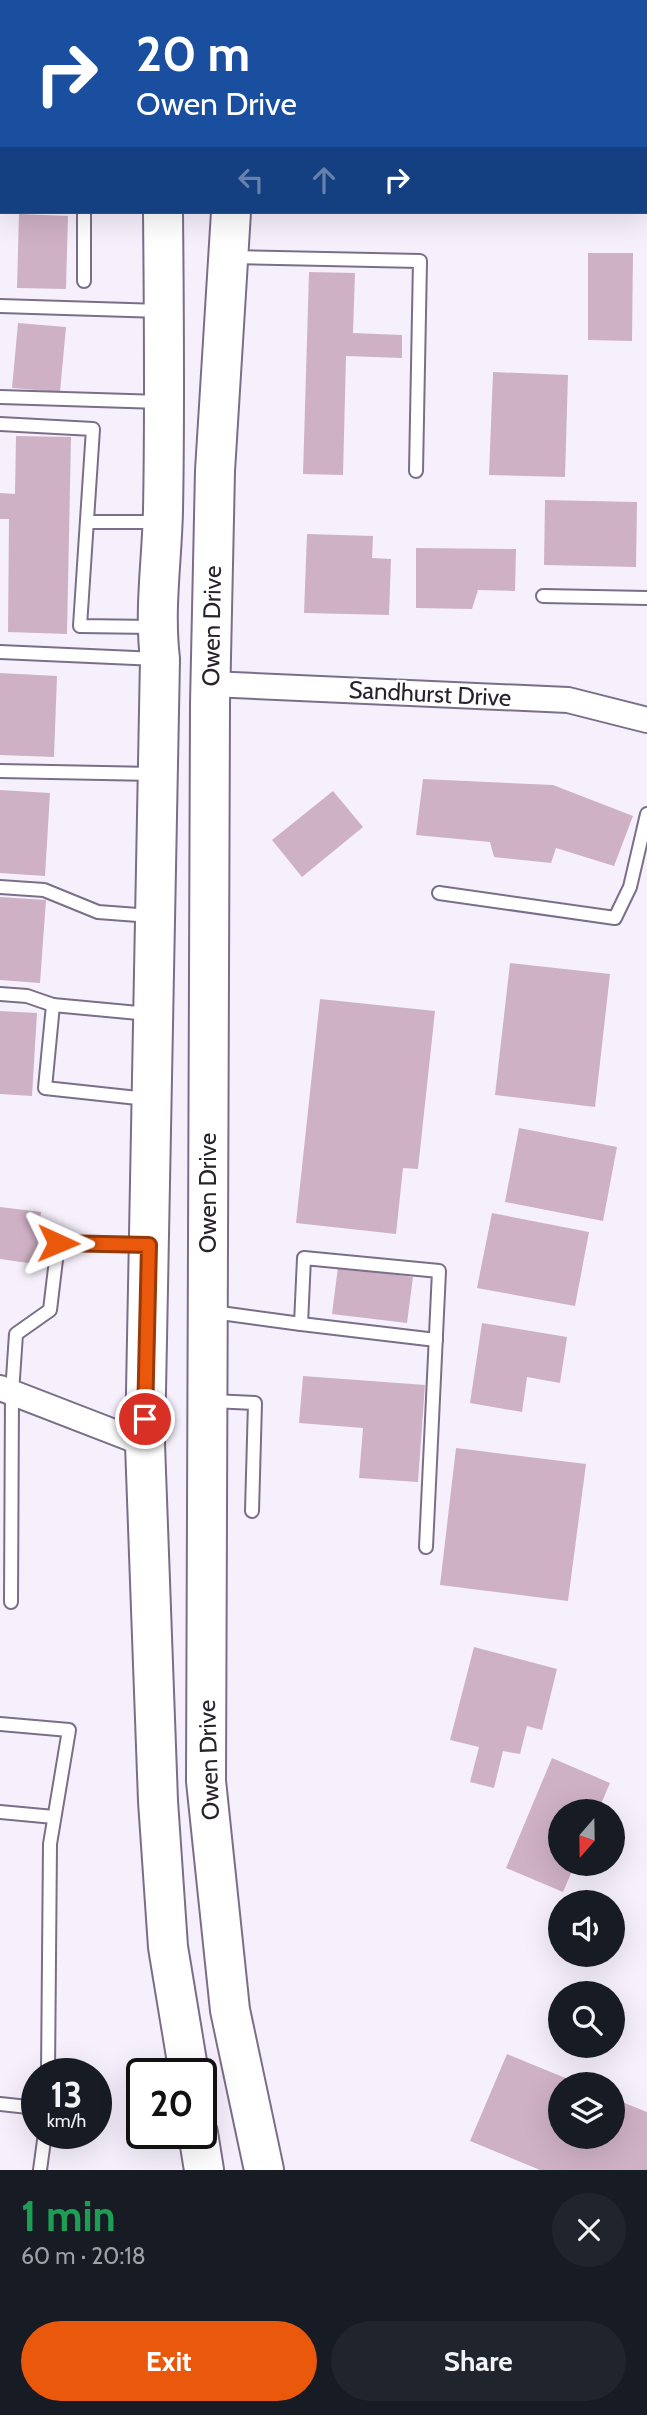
<!DOCTYPE html>
<html lang="en">
<head>
<meta charset="utf-8">
<style>
	:root { --surface:#171b24; --page:#20242c; --text:#f1f3f6; --muted:#9ea1a6; --accent:#ea580c }
	body { margin:0; font-family:Cabin,sans-serif; background:var(--page); color:var(--text); height:100vh; display:flex; flex-direction:column; font-size:26px; white-space:nowrap }
	* { box-sizing:border-box; margin:0 }
	p { font-size:23px; color:var(--muted) }
	.icon { flex:none; width:38px; height:38px; fill:none; stroke:currentColor; stroke-width:2; stroke-linecap:round; stroke-linejoin:round }
	.map { position:relative; height:2170px; overflow:hidden }
	.sheet { display:flex; flex-direction:column; background:var(--surface); flex:1 }
	.sheet>* { flex:none }
	.top-card { position:absolute; left:0px; top:0px; width:648px; height:214px; box-shadow:0 7px 28px #0002; background:#1a4fa0; color:#fff; overflow:hidden }
	.needle { width:46px; rotate:200deg }
	.controls { position:absolute; left:548px; top:1799px; display:grid; gap:14px }
	.controls a { display:grid; place-items:center; width:77px; height:77px; border-radius:50%; background:var(--surface); box-shadow:0 7px 28px #0002; font-size:35px }
	.speed { position:absolute; left:21px; top:2058px; display:flex; gap:14px; font-size:35px; font-weight:700; text-align:center }
	.speed>* { display:grid; place-content:center; width:91px; height:91px; border-radius:50%; background:var(--surface); box-shadow:0 7px 28px #0002; line-height:1 }
	.speed small { font-size:18px; font-weight:400 }
	.speed .limit { border:4px solid #111; border-radius:10px; background:#fff; color:#111 }
	.pin { position:absolute; display:grid; place-items:center; width:60px; height:60px; color:#fff; margin:-30px; border:4px solid #fff; border-radius:50%; box-shadow:0 2px 7px #0007 }
	.me { position:absolute; width:77px; margin:-38px; rotate:91deg; stroke-linejoin:round; filter:drop-shadow(0 0 5px #0008) }
	.turn { display:flex; align-items:center; gap:24px; height:147px; padding:0 21px; font-size:32px }
	.turn .icon { width:91px; height:91px; stroke-width:2.5 }
	.turn b { display:block; font-size:49px; line-height:60px }
	.lanes { display:flex; align-items:center; height:66px; padding:0 21px; background:#0003; justify-content:center; gap:35px; direction:ltr }
	.lanes .off { opacity:.35 }
	.round { display:grid; place-items:center; flex:none; width:74px; height:74px; border-radius:37px; background:var(--page) }
	.head { display:flex; align-items:center; justify-content:space-between; height:119px; padding:0 21px }
	h1 { font-size:42px; font-weight:800; line-height:52px; color:#1e9e55 }
	.action { display:flex; gap:14px; margin-top:auto; padding:14px 21px }
	.action a { flex:1; height:80px; border-radius:42px; background:var(--accent); color:#fff; font-size:28px; font-weight:800; line-height:80px; text-align:center }
	.action a+a { background:var(--page); color:var(--text) }
	.map>svg:first-child { display:block }
	.building { fill:#cfb1c5 }
	.lines { fill:none; stroke-linecap:round; stroke-linejoin:round }
	.service-casing { stroke:#7b6e88; stroke-width:16 }
	.minor-casing { stroke:#7b6e88; stroke-width:28 }
	.trunk-casing { stroke:#7b6e88; stroke-width:42 }
	.service { stroke:#fff; stroke-width:12 }
	.minor { stroke:#fff; stroke-width:24 }
	.trunk { stroke:#fff; stroke-width:38 }
	.route-casing { stroke:#983908; stroke-width:18 }
	.route { stroke:#ea580c; stroke-width:12 }
	.labels { text-anchor:middle; stroke-width:5; stroke-linejoin:round; paint-order:stroke }
	.street-label { font-size:24px; fill:#28222d; stroke:#fff }
</style>
</head>
<body>
<div class="map">
<svg width="647" height="2170" viewBox="0 0 647 2170">
	<rect width="100%" height="100%" fill="#f6f0fc"/>
	<g class="building">
		<polygon points="19,214 68,216 66,289 17,288"/>
		<polygon points="588,253 633,253 632,341 588,340"/>
		<polygon points="309,272 355,273 353,333 402,335 402,358 346,356 343,475 303,474"/>
		<polygon points="18,323 66,327 60,392 12,388"/>
		<polygon points="493,372 568,375 565,477 489,475"/>
		<polygon points="16,436 71,437 67,634 8,632 9,519 0,519 0,493 15,494"/>
		<polygon points="545,500 637,502 636,567 544,565"/>
		<polygon points="307,534 373,536 372,558 391,559 389,615 304,613"/>
		<polygon points="416,548 516,549 515,591 478,590 472,609 416,608"/>
		<polygon points="0,673 57,676 54,757 0,755"/>
		<polygon points="423,779 553,785 633,816 614,866 556,848 551,863 494,857 490,842 416,835"/>
		<polygon points="0,790 50,793 45,876 0,873"/>
		<polygon points="333,791 363,827 302,877 272,840"/>
		<polygon points="0,897 46,900 40,983 0,980"/>
		<polygon points="510,963 610,974 595,1107 495,1095"/>
		<polygon points="320,999 435,1011 418,1169 403,1168 396,1234 296,1223"/>
		<polygon points="0,1011 37,1013 32,1096 0,1094"/>
		<polygon points="519,1128 617,1147 603,1221 505,1202"/>
		<polygon points="0,1207 41,1212 35,1264 0,1259"/>
		<polygon points="492,1213 589,1232 575,1306 477,1288"/>
		<polygon points="338,1267 413,1277 407,1323 332,1314"/>
		<polygon points="482,1323 567,1337 560,1383 527,1377 522,1412 470,1403"/>
		<polygon points="303,1376 425,1385 418,1482 359,1478 363,1428 299,1423"/>
		<polygon points="456,1448 586,1464 568,1601 440,1585"/>
		<polygon points="474,1647 557,1669 542,1730 527,1726 520,1754 503,1751 494,1788 470,1782 479,1747 450,1740"/>
		<polygon points="552,1758 610,1783 598,1811 560,1811 560,1864 575,1864 563,1892 506,1868"/>
		<polygon points="507,2054 580,2084 560,2084 560,2137 612,2137 612,2098 647,2112 647,2170 540,2170 470,2141"/>
	</g>
	<g class="lines">
		<defs>
			<g id="service">
				<polyline points="0,29 2,0"/>
				<polyline points="0,198 2,198"/>
				<polyline points="231,257 420,261 416,471"/>
				<polyline points="84,281 84,212"/>
				<polyline points="0,306 161,311"/>
				<polyline points="0,397 161,402"/>
				<polyline points="0,424 93,429 80,626 153,627"/>
				<polyline points="89,522 159,522"/>
				<polyline points="543,596 647,598"/>
				<polyline points="0,652 157,659"/>
				<polyline points="0,771 154,774"/>
				<polyline points="0,887 44,890 98,912 151,916"/>
				<polyline points="439,893 615,918 630,887 647,814"/>
				<polyline points="0,994 27,996 53,1005"/>
				<polyline points="147,1099 45,1088 53,1005 149,1014"/>
				<polyline points="213,1312 301,1324 304,1258 439,1271 426,1547"/>
				<polyline points="301,1324 436,1340"/>
				<polyline points="212,1401 255,1403 252,1511"/>
				<polyline points="11,1602 12,1393 16,1334 50,1310 58,1243 146,1245"/>
				<polyline points="0,1724 69,1730 50,1844 48,2074"/>
				<polyline points="0,1812 54,1817"/>
				<polyline points="0,2104 37,2108"/>
				<polyline points="40,2170 45,2133"/>
			</g>
			<g id="minor">
				<polyline points="211,684 568,700 647,720"/>
				<polyline points="0,1388 145,1444"/>
			</g>
			<g id="trunk">
				<polyline points="161,0 161,2"/>
				<polyline points="241,2 241,0"/>
				<path d="M 163,212 C 164,311 165,411 163,510 C 162,560 154,609 160,659 L 145,1444 L 158,1801 L 168,1947 L 189,2074"/>
				<polyline points="231,212 215,471 210,704 206,1781 230,2010 264,2170"/>
				<polyline points="198,2133 204,2170"/>
			</g>
		</defs>
		<use href="#service" class="service-casing"/>
		<use href="#minor" class="minor-casing"/>
		<use href="#trunk" class="trunk-casing"/>
		<use href="#service" class="service"/>
		<use href="#minor" class="minor"/>
		<use href="#trunk" class="trunk"/>
	</g>
	<g class="lines">
		<defs>
			<polyline id="route" points="58,1243 149,1245 145,1419"/>
		</defs>
		<use href="#route" class="route-casing"/>
		<use href="#route" class="route"/>
	</g>
	<g class="labels">
		<g class="street-label">
			<text transform="translate(212 626) rotate(-89)" y="8">Owen Drive</text>
			<text transform="translate(430 694) rotate(3)" y="8">Sandhurst Drive</text>
			<text transform="translate(208 1193) rotate(-90)" y="8">Owen Drive</text>
			<text transform="translate(209 1760) rotate(-92)" y="8">Owen Drive</text>
		</g>
	</g>
</svg>
<div class="controls">
<a><svg class="needle" viewBox="-14 -14 28 28"><path d="M0-13l5 13h-10z" fill="#e53935"/><path d="M0 13l5-13h-10z" fill="#9ea1a6"/></svg></a>
<a><svg class="icon" aria-label="sound" viewBox="0 0 24 24"><path d="M4 9h4l5-4v14l-5-4H4zM17 9q2 3 0 6"/></svg></a>
<a><svg class="icon" aria-label="search" viewBox="0 0 24 24"><circle cx="10" cy="10" r="6"/><path d="M15 15l6 6"/></svg></a>
<a><svg class="icon" aria-label="layers" viewBox="0 0 24 24"><path d="M12 4l9 5-9 5-9-5zM3 14l9 5 9-5"/></svg></a>
</div>
<div class="speed"><div>13<small>km/h</small></div><div class="limit">20</div></div>
<div class="pin" style="left:145px;top:1419px;background:#d93025"><svg class="icon" aria-label="arrive" viewBox="0 0 24 24"><path d="M6 21V4h12l-3 4 3 4H6"/></svg></div>
<svg class="me" style="left:58px;top:1243px" viewBox="-20 -20 40 40"><path d="M0-17L14 15 0 8-14 15z" fill="#ea580c" stroke="#fff" stroke-width="4"/></svg>
<div class="top-card">
<div class="turn"><svg class="icon" aria-label="right" viewBox="0 0 24 24"><path d="M7 20v-9h11M14 6l5 5-5 5"/></svg><div><b>20 m</b>Owen Drive</div></div>
<div class="lanes"><svg class="icon off" aria-label="left" viewBox="0 0 24 24"><path d="M17 20v-9H6M10 6l-5 5 5 5"/></svg><svg class="icon off" aria-label="ahead" viewBox="0 0 24 24"><path d="M12 20V5M6 11l6-6 6 6"/></svg><svg class="icon" aria-label="right" viewBox="0 0 24 24"><path d="M7 20v-9h11M14 6l5 5-5 5"/></svg></div>
</div>
</div>
<section class="sheet">
<div class="head"><div><h1>1 min</h1><p>60 m · 20:18</p></div><a class="round"><svg class="icon" aria-label="close" viewBox="0 0 24 24"><path d="M6 6l12 12M18 6L6 18"/></svg></a></div>
<div class="action"><a>Exit</a><a>Share</a></div>
</section>
</body>
</html>
